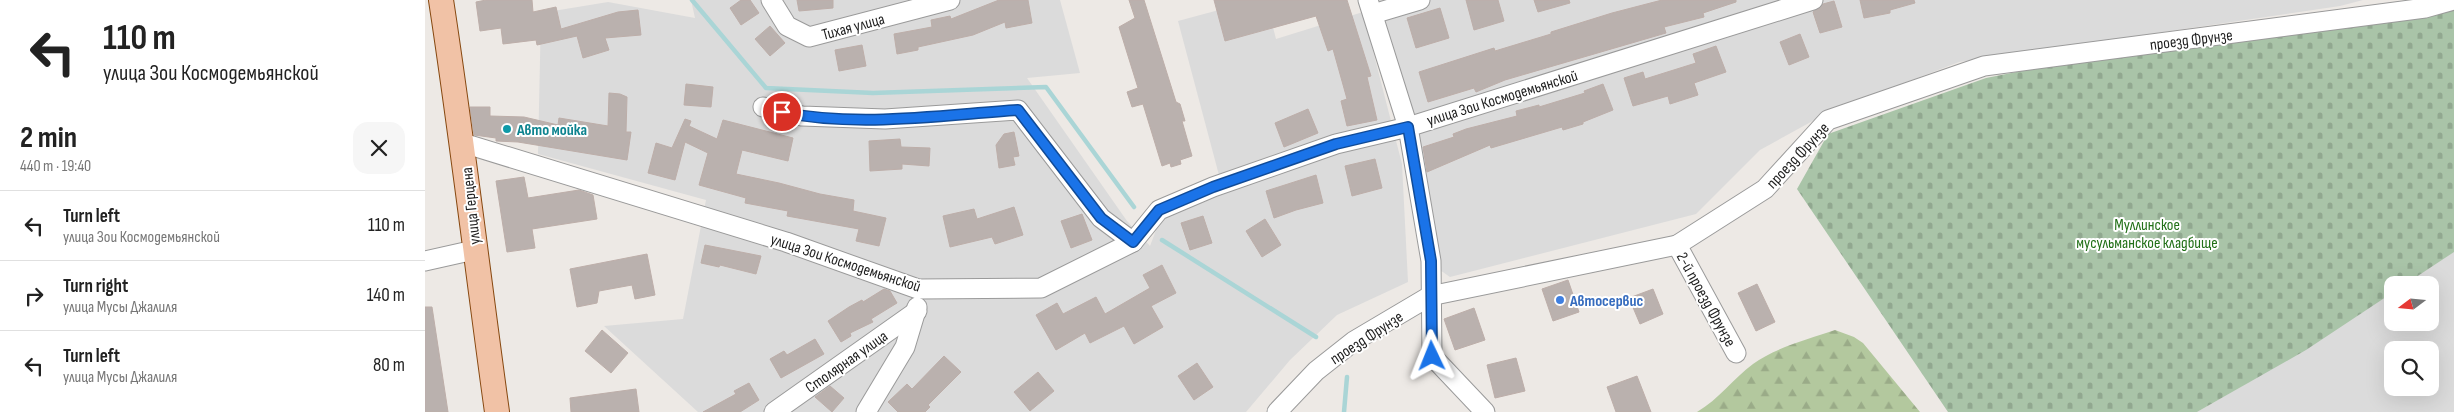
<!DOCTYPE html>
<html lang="en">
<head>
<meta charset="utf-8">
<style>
	:root { --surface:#fff; --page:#f6f6f6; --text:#222; --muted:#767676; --line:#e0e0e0 }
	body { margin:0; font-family:"Sofia Sans Condensed",sans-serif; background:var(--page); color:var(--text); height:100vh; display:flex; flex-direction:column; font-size:19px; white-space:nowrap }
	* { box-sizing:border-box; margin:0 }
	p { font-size:16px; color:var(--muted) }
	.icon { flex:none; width:28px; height:28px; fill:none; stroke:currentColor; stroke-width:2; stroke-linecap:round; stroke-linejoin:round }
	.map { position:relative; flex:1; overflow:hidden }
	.panel { display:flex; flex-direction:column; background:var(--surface); width:425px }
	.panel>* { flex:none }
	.banner { background:#fff; color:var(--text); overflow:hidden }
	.needle { width:32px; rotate:254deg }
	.fabs { position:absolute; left:1959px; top:276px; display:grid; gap:10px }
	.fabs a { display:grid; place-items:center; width:55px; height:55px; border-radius:10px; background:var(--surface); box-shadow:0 5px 20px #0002; font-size:25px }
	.pin { position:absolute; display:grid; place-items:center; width:42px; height:42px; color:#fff; margin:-21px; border:2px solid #fff; border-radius:50%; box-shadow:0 1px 5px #0007 }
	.me { position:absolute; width:55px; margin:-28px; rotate:358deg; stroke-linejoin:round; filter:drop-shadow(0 0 4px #0008) }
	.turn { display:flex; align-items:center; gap:18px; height:105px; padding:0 20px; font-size:22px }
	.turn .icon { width:65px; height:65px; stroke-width:2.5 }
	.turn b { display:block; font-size:35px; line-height:42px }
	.round { display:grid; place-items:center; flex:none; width:52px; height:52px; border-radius:15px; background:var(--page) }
	.summary { display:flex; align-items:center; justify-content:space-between; height:85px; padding:0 20px }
	h1 { font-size:30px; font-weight:700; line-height:38px }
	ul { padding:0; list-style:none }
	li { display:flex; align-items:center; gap:15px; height:70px; padding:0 20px; border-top:1px solid var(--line) }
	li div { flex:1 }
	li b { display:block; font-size:19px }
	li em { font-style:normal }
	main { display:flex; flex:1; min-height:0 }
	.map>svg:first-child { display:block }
	.residential { fill:#dbdbdb; fill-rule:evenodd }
	.forest { fill:url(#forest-firs) }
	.cemetery { fill:url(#cemetery-stones) }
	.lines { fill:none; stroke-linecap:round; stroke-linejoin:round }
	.stream { stroke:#aad5d6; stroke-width:4.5 }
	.building { fill:#bab1ae; stroke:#bdaea9 }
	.minor-casing { stroke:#9a9a9a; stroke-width:21 }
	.major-casing { stroke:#874810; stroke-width:26 }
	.minor { stroke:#fff; stroke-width:19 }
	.major { stroke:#f1c2a6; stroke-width:24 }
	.route-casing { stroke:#114b97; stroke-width:12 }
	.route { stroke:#1a73e8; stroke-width:9 }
	.culture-dot { fill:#0f9aa8; stroke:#fff; stroke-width:2 }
	.shop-dot { fill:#3f7fe0; stroke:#fff; stroke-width:2 }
	.labels { text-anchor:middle; stroke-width:4; stroke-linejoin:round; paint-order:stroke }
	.street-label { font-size:16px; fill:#1d1d1d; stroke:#fff }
	.culture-label { font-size:16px; font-weight:bold; fill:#0d838f; stroke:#fff; text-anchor:start }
	.park-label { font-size:16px; fill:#217017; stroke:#fff }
	.shop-label { font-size:16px; font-weight:bold; fill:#366cbe; stroke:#fff; text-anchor:start }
</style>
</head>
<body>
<main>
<section class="panel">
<div class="banner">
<div class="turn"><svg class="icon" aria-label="left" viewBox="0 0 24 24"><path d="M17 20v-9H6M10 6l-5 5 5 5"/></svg><div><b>110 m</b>улица Зои Космодемьянской</div></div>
</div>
<div class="summary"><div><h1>2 min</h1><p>440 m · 19:40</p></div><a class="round"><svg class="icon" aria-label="close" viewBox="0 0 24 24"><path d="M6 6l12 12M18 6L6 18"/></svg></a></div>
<ul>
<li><svg class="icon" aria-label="left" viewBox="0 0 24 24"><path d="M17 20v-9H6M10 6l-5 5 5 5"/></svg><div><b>Turn left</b><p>улица Зои Космодемьянской</p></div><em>110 m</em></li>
<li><svg class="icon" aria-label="right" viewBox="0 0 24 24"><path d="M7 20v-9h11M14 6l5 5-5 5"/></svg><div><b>Turn right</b><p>улица Мусы Джалиля</p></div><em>140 m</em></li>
<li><svg class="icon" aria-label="left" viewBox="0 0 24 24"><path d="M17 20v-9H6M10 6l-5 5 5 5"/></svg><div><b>Turn left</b><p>улица Мусы Джалиля</p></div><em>80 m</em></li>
</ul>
</section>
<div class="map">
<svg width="2029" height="412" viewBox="0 0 2029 412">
	<defs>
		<pattern id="forest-firs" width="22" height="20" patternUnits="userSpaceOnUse" patternTransform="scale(1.25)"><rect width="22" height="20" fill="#b3c89e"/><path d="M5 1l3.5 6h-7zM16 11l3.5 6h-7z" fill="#9aab88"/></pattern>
		<pattern id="cemetery-stones" width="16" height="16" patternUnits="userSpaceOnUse" patternTransform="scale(1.25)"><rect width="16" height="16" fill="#a9c4a8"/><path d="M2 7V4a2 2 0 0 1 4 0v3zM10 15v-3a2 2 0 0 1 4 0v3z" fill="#91a890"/></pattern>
	</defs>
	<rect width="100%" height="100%" fill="#ede9e5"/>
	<g class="residential">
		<polygon points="266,0 635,0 655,73 602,78 702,221 725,246 736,217 799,194 753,21 831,0 841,0 851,39 938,12 977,164 983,282 912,315 865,360 821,412 273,412 179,326 258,319 281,200 113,154 116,13 183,2 270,18"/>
		<polygon points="953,0 1938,0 1915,6 1534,62 1404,112 1335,150 1271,214 1025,277 1015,270 988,115"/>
		<path d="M 2029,250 L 2029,412 L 1772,412 L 1814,388 L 1967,290 L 1968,322 L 2005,322 L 2005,285 L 1975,285 ZM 1968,350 L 2005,350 L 2005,388 L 1968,388 Z"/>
	</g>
	<path class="forest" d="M 1410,330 L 1429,337 L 1438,343 L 1495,412 L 1272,412 C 1294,399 1308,379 1328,364 C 1349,348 1384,339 1410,330 Z"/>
	<polygon class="cemetery" points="2029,10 2029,252 1979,285 1968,285 1967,293 1881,350 1772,412 1523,412 1372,189 1403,134 1561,78 1632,64 2018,13"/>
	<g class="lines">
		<g class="stream">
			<polyline points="267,0 341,88 448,93 621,87 709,207"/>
			<polyline points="737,240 891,337"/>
			<polyline points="919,412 922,377"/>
		</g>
	</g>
	<g class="building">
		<polygon points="61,0 107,0 108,12 131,7 136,29 193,12 213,10 216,35 180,38 184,50 158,58 152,36 112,45 111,40 78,44 76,28 55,31 51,2"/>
		<polygon points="316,0 325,0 334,13 316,25 305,8"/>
		<polygon points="372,0 408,0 408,8 374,11"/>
		<polygon points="574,0 603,0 607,23 581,28 580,22 548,35 493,47 493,50 472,54 469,34 507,27 506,20 525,16 526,19"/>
		<polygon points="704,0 719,0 751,102 755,104 760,121 757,121 767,156 755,160 756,164 746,167 745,163 737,166 718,104 707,107 702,92 713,88 694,27 710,18"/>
		<polygon points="789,0 922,0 946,76 942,77 952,120 922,126 916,101 922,99 908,49 903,51 891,16 800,41"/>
		<polygon points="1041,0 1073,0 1079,21 1049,30"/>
		<polygon points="1109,0 1144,0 1145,3 1113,12"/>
		<polygon points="1237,0 1311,0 1311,2 1278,13 1279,17 1239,27 1241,33 1080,80 1051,92 1049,88 1003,102 994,72 1069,48 1070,51 1126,34 1126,32 1187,13"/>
		<polygon points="1435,0 1489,0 1490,3 1465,10 1465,13 1439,18"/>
		<polygon points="1409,1 1417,27 1395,33 1388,12 1398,4"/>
		<polygon points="1015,8 1024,38 991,48 982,18"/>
		<polygon points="345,26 360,43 345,56 330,39"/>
		<polygon points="1375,34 1384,57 1364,65 1355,42"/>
		<polygon points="437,45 441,66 414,71 410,50"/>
		<polygon points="1291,46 1301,72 1269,83 1273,95 1245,104 1243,96 1208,106 1199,78 1218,72 1220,79 1271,63 1268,54"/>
		<polygon points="261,84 288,87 286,107 259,105"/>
		<polygon points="1178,84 1188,110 1158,122 1158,124 1138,130 1137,127 1066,148 1065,145 1002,172 998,147 1029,137 1028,134 1041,129 1092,116 1091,111 1114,105 1114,107 1160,93 1159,91"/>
		<polygon points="184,93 195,94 202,97 201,132 206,132 202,160 93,142 71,141 71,138 49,135 45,107 65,107 65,116 99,117 133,125 134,118 183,126"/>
		<polygon points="883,109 893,133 859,147 850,123"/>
		<polygon points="260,119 266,121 264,126 292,139 298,120 368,138 363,161 317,150 311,174 354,183 395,194 429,200 428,211 461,218 454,246 431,241 434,229 362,216 363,211 320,203 321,198 274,185 283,153 260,142 250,180 223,173 231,143 247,148"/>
		<polygon points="589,132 594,156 588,157 590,165 574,168 571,145 579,134"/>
		<polygon points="475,139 476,147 505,148 504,166 477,164 477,169 445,171 444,141"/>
		<polygon points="950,159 957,188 927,196 920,166"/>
		<polygon points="891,175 898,203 871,210 849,218 841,191"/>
		<polygon points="99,177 103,198 154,190 168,195 172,219 107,229 110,248 82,252 71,181"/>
		<polygon points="589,207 598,235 570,244 567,237 525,247 518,216 549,209 552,219"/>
		<polygon points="657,214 667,240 646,248 636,221"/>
		<polygon points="778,216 787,243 765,250 756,223"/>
		<polygon points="840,219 856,245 837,257 821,231"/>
		<polygon points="280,245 336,256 331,274 295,265 294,267 276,263"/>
		<polygon points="222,254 230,295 210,299 207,285 174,291 172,303 152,307 145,269"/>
		<polygon points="737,265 751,293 726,306 738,327 709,344 699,326 665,343 660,333 631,350 611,315 632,303 638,314 671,297 680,314 725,288 718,275"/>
		<polygon points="1143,280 1154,312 1128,321 1117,289"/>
		<polygon points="1332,284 1350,322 1331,331 1313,293"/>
		<polygon points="459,289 465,291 472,303 446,319 448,322 425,333 426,336 416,342 403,321 424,307 437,300 438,302"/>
		<polygon points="1228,289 1238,314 1215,324 1204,298"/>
		<polygon points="0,307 7,307 23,412 0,412"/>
		<polygon points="1049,308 1060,340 1030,350 1019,319"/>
		<polygon points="177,330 203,353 186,373 160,351"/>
		<polygon points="390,339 399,354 356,378 345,359 359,351 362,355"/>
		<polygon points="519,356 536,372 503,405 505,407 500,412 473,412 463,402 482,384 487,389"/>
		<polygon points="1091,358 1100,391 1070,398 1062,365"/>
		<polygon points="772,363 788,387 769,400 753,376"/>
		<polygon points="613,372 629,391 605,411 589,392"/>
		<polygon points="1212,376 1226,412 1191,412 1182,387"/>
		<polygon points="324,383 334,400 315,412 278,412 311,394 309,391"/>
		<polygon points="405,386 419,398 407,412 390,397"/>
		<polygon points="211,389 214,412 146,412 145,398"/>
	</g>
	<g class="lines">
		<defs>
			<g id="minor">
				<polyline points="346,0 362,26 384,37 525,0"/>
				<polyline points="943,0 983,127 1006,261 1007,356 1060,412"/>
				<polyline points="948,14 995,0"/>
				<polyline points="338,107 377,116 460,119 593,110 676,218 708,242"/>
				<polyline points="38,143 361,242 493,289 616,288 708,242 734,210 788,187 911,144 983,127 1388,0"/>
				<polyline points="1252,245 1311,353"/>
				<polyline points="0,261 49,250"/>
				<polyline points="349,412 492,311"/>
				<polyline points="441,412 480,347 492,307"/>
				<polyline points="852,412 891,371 929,341 1005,296 1252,245 1340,189 1403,120 1559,66 2000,8 2029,0"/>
			</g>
			<path id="major" d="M 16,0 C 37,137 53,275 72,412"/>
		</defs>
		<use href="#minor" class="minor-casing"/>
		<use href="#major" class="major-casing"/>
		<use href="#minor" class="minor"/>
		<use href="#major" class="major"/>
	</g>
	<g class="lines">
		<defs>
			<path id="route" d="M 357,112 C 432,128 517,115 593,110 L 676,218 L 708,242 L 734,210 L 788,187 L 911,144 L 983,127 L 1006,261 L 1007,356"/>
		</defs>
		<use href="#route" class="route-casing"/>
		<use href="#route" class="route"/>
	</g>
	<circle class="culture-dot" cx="82" cy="129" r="5"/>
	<circle class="shop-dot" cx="1135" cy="300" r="5"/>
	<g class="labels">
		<g class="street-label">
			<text transform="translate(428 26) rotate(-15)" y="6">Тихая улица</text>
			<text transform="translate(1766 39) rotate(-7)" y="6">проезд Фрунзе</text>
			<text transform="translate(1077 97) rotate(-17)" y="6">улица Зои Космодемьянской</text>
			<text transform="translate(1372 155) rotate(-47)" y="6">проезд Фрунзе</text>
			<text transform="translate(45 206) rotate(-96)" y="6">улица Герцена</text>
			<text transform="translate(421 262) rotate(18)" y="6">улица Зои Космодемьянской</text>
			<text transform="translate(1282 299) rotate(61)" y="6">2-й проезд Фрунзе</text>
			<text transform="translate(941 337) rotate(-33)" y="6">проезд Фрунзе</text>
			<text transform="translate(421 361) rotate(-35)" y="6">Столярная улица</text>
		</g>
		<g class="culture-label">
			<text x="92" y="135">Авто мойка</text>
		</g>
		<g class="park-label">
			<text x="1722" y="230">Муллинское<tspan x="1722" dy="18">мусульманское кладбище</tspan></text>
		</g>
		<g class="shop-label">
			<text x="1145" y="306">Автосервис</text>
		</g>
	</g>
</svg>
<div class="fabs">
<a><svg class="needle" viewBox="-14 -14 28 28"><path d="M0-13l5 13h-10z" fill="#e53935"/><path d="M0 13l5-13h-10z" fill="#767676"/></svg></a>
<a><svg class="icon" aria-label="search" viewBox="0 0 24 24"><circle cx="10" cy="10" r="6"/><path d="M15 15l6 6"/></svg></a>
</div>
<div class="pin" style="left:357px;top:112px;background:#d93025"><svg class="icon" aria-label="arrive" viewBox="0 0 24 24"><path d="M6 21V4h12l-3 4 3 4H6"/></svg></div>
<svg class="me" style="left:1007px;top:356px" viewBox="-20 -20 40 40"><path d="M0-17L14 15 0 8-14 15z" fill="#1a73e8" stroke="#fff" stroke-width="4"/></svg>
</div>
</main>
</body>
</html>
